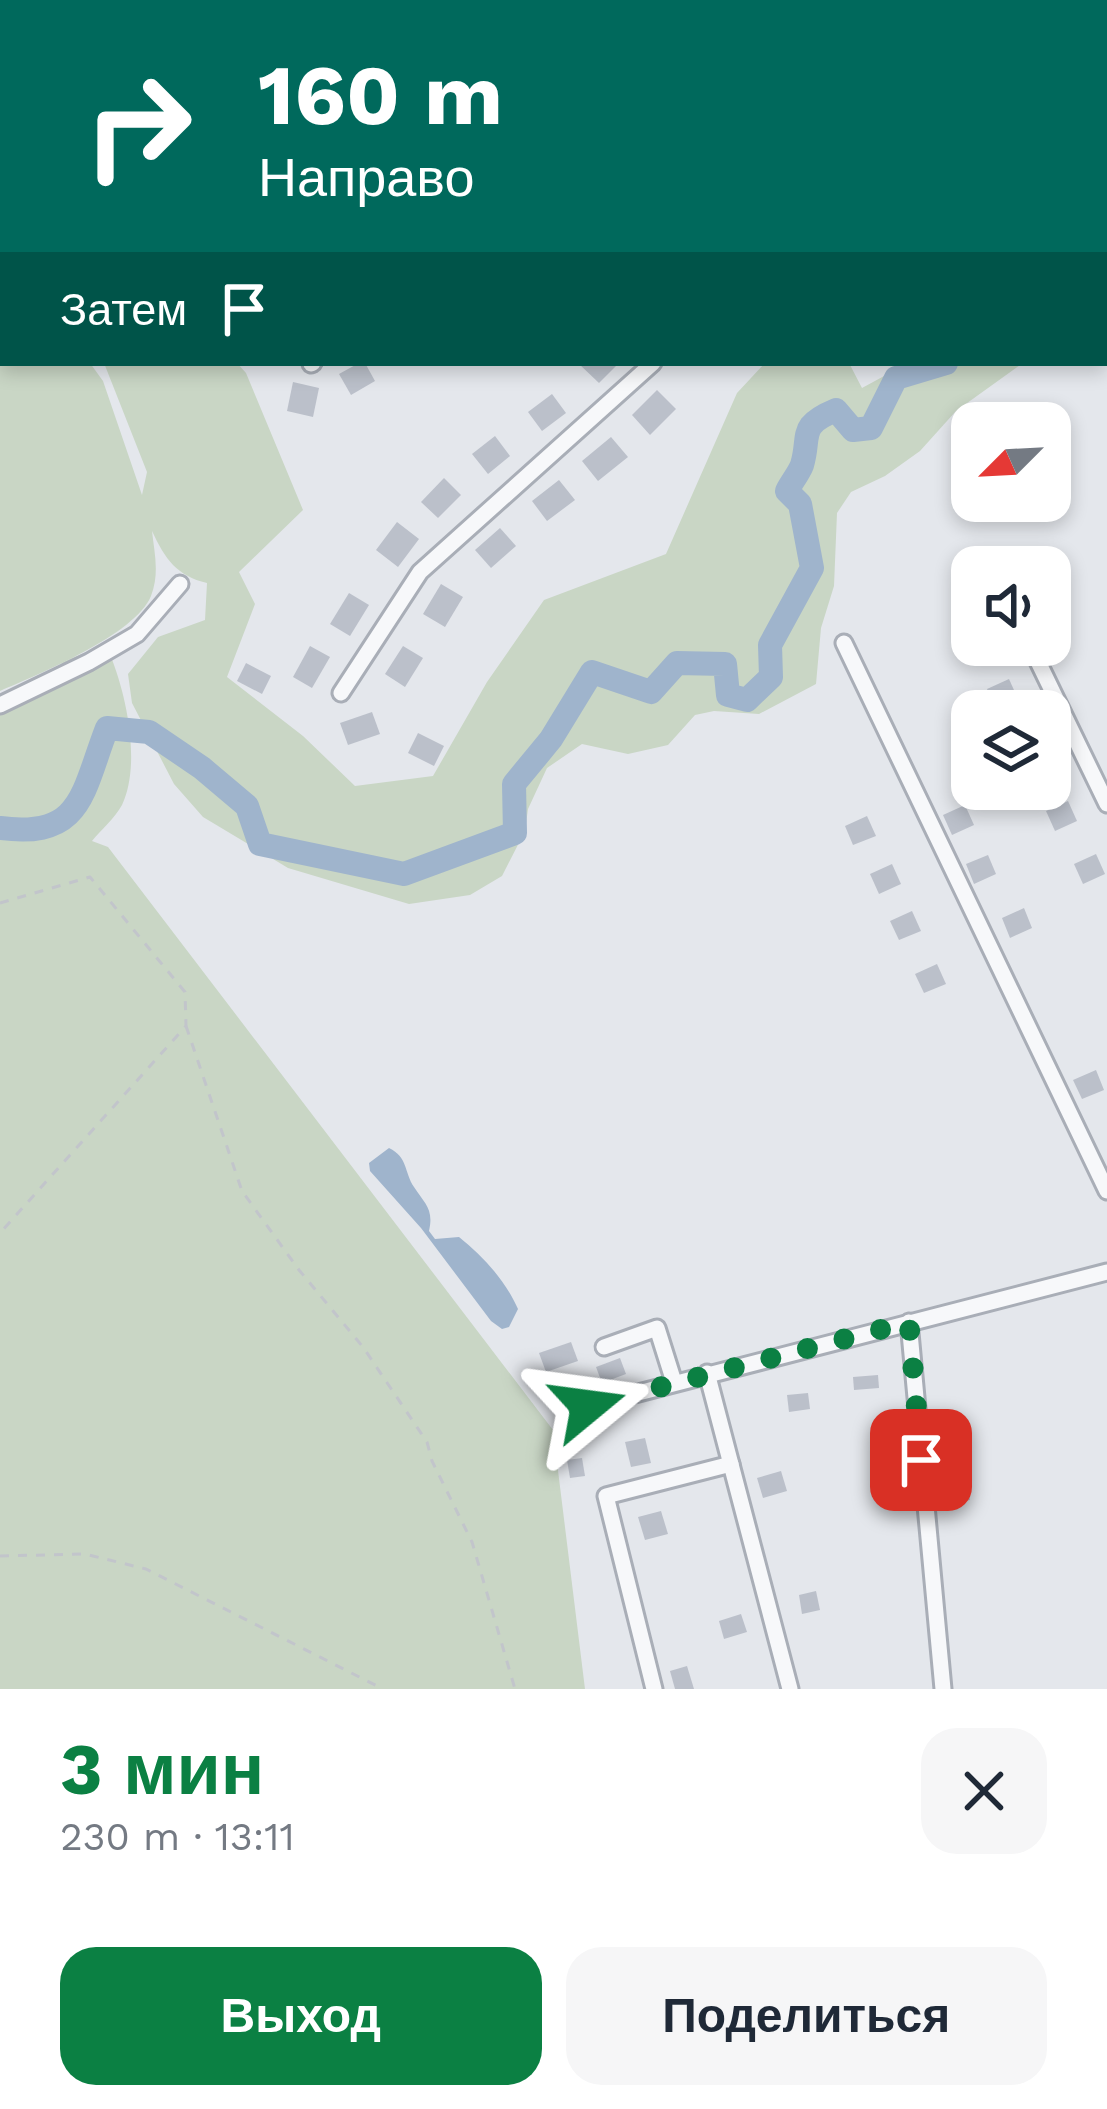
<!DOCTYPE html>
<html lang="ru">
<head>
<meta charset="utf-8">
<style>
	:root { --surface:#fff; --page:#f6f6f7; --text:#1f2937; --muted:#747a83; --accent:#0b8043 }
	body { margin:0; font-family:"Work Sans",sans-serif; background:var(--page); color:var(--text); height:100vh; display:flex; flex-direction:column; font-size:45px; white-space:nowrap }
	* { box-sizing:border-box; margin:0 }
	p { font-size:39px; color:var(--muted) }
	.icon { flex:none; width:66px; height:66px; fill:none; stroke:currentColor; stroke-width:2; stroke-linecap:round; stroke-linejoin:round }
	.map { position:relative; height:1689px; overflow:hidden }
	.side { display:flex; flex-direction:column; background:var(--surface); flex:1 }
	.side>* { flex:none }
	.hud { position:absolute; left:0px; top:0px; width:1107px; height:366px; box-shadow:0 6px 18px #0003; background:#00695c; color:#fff; overflow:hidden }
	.needle { width:78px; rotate:246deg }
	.fabs { position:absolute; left:951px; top:402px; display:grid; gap:24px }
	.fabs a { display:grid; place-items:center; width:120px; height:120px; border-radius:24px; background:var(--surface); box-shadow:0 6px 18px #0003; font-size:60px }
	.pin { position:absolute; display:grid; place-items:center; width:102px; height:102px; color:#fff; margin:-51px; border-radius:24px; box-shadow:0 6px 18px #0006 }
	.me { position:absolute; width:132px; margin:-66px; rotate:74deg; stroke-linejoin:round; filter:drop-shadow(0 0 9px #0008) }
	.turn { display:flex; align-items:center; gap:42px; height:252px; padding:0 60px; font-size:54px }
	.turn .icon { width:156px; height:156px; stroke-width:2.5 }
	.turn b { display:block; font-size:84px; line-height:102px }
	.then { display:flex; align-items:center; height:114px; padding:0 60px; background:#0003; gap:24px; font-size:45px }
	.round { display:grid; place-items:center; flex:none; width:126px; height:126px; border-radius:36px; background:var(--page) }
	.overview { display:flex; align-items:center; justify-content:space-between; height:204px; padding:0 60px }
	h1 { font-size:72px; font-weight:700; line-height:90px; color:var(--accent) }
	.button { display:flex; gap:24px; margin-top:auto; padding:24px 60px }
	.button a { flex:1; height:138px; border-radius:36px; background:var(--accent); color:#fff; font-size:48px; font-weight:700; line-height:138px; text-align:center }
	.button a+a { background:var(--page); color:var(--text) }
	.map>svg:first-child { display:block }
	.green { fill:#c9d6c5 }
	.water { fill:#9fb4cc }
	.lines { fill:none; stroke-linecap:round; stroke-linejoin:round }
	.river { stroke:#9fb4cc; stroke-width:24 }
	.building { fill:#bbc0ca }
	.minor-casing { stroke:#a9aeb7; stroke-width:21 }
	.path { stroke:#c2c5cb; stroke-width:3; stroke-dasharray:9 9; stroke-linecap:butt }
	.minor { stroke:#f7f8fa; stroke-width:15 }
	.route { stroke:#0b8043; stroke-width:21; stroke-dasharray:0 37.8 }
</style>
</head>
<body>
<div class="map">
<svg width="1107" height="1689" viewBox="0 0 1107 1689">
	<rect width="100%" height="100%" fill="#e4e7ec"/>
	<g class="green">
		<path d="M 0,139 L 3,363 L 90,363 L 103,381 L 142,495 L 147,472 L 104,363 L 237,363 L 246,373 L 303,510 L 239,572 L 255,604 L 227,677 L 303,736 L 355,786 L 433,776 L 487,682 L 544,600 L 666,554 L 737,393 L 765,363 L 849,363 L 862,388 L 908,363 L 1023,363 L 956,411 L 920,451 L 885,476 L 851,492 L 837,513 L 834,586 L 821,628 L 816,684 L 759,714 L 714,711 L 695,715 L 668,745 L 628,754 L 582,744 L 547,768 L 528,809 L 525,831 L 502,876 L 470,895 L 409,904 L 288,868 L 203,817 L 174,784 L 132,703 L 128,674 L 158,637 L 205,620 L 207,583 C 177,576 165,559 152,531 C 154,551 160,573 151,596 C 135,635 39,674 0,691 Z"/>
		<path d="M 94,649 L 111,657 C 127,697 141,765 122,805 C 115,818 101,830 92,841 L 108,847 L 553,1430 L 585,1689 L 0,1689 L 0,697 L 49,676 L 63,662 Z"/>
	</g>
	<path class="water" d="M 389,1148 C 408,1157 404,1172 414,1187 C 425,1204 434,1209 429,1231 L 435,1239 L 459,1237 C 483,1256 505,1280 518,1309 L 509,1327 L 502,1329 L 491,1321 L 421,1228 L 370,1171 L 369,1163 Z"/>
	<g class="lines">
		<g class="river">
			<polyline points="1104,298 1107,295"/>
			<path d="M 0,828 C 83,839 82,792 107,728 L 149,732 L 202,768 L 247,806 L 260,844 L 404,874 L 515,833 L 514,784 L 551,739 L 592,672 L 651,692 L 677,663 L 725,664 L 728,695 L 747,700 L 771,677 L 770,645 L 812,568 L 800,504 L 787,491 C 791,483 799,473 802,465 C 811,435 797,426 836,410 L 853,430 L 871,428 L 896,378 L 946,363"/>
		</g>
	</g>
	<g class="building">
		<polygon points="359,363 365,363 375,381 351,395 339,374"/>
		<polygon points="578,363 619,363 599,383"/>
		<polygon points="293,382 319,388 313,417 287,411"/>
		<polygon points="657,390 676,409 650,435 632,415"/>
		<polygon points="552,394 566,413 542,431 528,412"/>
		<polygon points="495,436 510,456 488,474 472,454"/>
		<polygon points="611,437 628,457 598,481 582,461"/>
		<polygon points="444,478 461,495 438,518 421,502"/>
		<polygon points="559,480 575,500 547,521 532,501"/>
		<polygon points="397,522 419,539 398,567 376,550"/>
		<polygon points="500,528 516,546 491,568 475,550"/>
		<polygon points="441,584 463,597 445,627 423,614"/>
		<polygon points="349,593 369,605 350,636 330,624"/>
		<polygon points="310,646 330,657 312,688 293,677"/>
		<polygon points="403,646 423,658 405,687 385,674"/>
		<polygon points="246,663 271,676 262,694 237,681"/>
		<polygon points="1009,679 1018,699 996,709 987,689"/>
		<polygon points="372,712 380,734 348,745 340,723"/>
		<polygon points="418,733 444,746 434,766 408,753"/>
		<polygon points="1068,801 1077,821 1055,831 1046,811"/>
		<polygon points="965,805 974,825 952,835 943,815"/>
		<polygon points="867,816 876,836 853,845 845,826"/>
		<polygon points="1096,854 1105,874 1083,884 1074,864"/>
		<polygon points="988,855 996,874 974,884 966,864"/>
		<polygon points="892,864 901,884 879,894 870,874"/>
		<polygon points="1024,908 1032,928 1010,938 1002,918"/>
		<polygon points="912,911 921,931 899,940 890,921"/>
		<polygon points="937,964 946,984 924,993 915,974"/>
		<polygon points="1096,1070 1104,1090 1082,1099 1073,1080"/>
		<polygon points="571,1342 578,1361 546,1372 539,1353"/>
		<polygon points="620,1358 626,1374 602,1383 596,1367"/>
		<polygon points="878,1375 879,1388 854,1390 853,1377"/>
		<polygon points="808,1393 810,1409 789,1412 787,1395"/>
		<polygon points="645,1438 651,1463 631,1467 625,1442"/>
		<polygon points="582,1458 585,1476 570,1478 567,1460"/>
		<polygon points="781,1471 787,1491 763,1498 757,1478"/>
		<polygon points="968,1481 970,1500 951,1503 949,1484"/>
		<polygon points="661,1511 668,1534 645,1540 638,1517"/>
		<polygon points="816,1591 820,1610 802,1614 799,1595"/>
		<polygon points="741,1614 747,1632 724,1639 719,1621"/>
		<polygon points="687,1666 694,1689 675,1689 670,1671"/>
	</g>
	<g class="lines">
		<defs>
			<g id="minor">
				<polyline points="32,0 52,3"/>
				<polyline points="459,3 461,0"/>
				<polyline points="669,3 670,0"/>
				<polyline points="862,3 863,0"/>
				<polyline points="1104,164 1107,161"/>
				<polyline points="311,364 313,363"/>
				<polyline points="844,643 1107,1191"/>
				<polyline points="1030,645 1107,804"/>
				<polyline points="341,693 420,572 653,363"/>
				<polyline points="0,705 89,662 137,634 180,584"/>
				<polyline points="909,1322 943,1689"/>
				<polyline points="604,1347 657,1328 674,1382"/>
				<polyline points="707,1373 790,1689"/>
				<polyline points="588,1406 1107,1272"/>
				<polyline points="654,1689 606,1496 731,1464"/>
			</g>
		</defs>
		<use href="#minor" class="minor-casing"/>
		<g class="path">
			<polyline points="0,903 90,877 185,992 186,1026 0,1233"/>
			<polyline points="186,1026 242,1191 299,1270 363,1347 427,1442 432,1461 472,1542 515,1689"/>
			<polyline points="0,1556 85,1554 146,1569 383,1689"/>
		</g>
		<use href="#minor" class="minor"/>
	</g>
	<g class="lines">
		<polyline class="route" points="588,1406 909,1322 921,1460"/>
	</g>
</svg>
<div class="fabs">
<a><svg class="needle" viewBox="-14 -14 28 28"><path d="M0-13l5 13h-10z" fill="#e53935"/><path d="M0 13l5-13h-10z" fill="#747a83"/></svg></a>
<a><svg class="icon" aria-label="sound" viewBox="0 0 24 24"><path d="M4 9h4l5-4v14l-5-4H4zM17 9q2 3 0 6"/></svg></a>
<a><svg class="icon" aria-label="layers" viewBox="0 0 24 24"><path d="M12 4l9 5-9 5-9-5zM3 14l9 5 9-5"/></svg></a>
</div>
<div class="pin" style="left:921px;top:1460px;background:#d93025"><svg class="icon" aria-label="arrive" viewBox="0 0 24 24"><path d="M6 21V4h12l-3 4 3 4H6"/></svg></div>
<svg class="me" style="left:588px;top:1406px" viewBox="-20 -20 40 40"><path d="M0-17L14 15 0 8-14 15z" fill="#0b8043" stroke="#fff" stroke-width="4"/></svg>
<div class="hud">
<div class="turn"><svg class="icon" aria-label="right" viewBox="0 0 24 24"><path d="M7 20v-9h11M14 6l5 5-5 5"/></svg><div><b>160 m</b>Направо</div></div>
<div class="then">Затем<svg class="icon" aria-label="arrive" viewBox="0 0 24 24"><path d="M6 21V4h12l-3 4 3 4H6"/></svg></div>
</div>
</div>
<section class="side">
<div class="overview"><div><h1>3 мин</h1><p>230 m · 13:11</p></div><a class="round"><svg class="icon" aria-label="close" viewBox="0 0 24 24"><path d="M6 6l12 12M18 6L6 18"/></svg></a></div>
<div class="button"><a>Выход</a><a>Поделиться</a></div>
</section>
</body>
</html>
